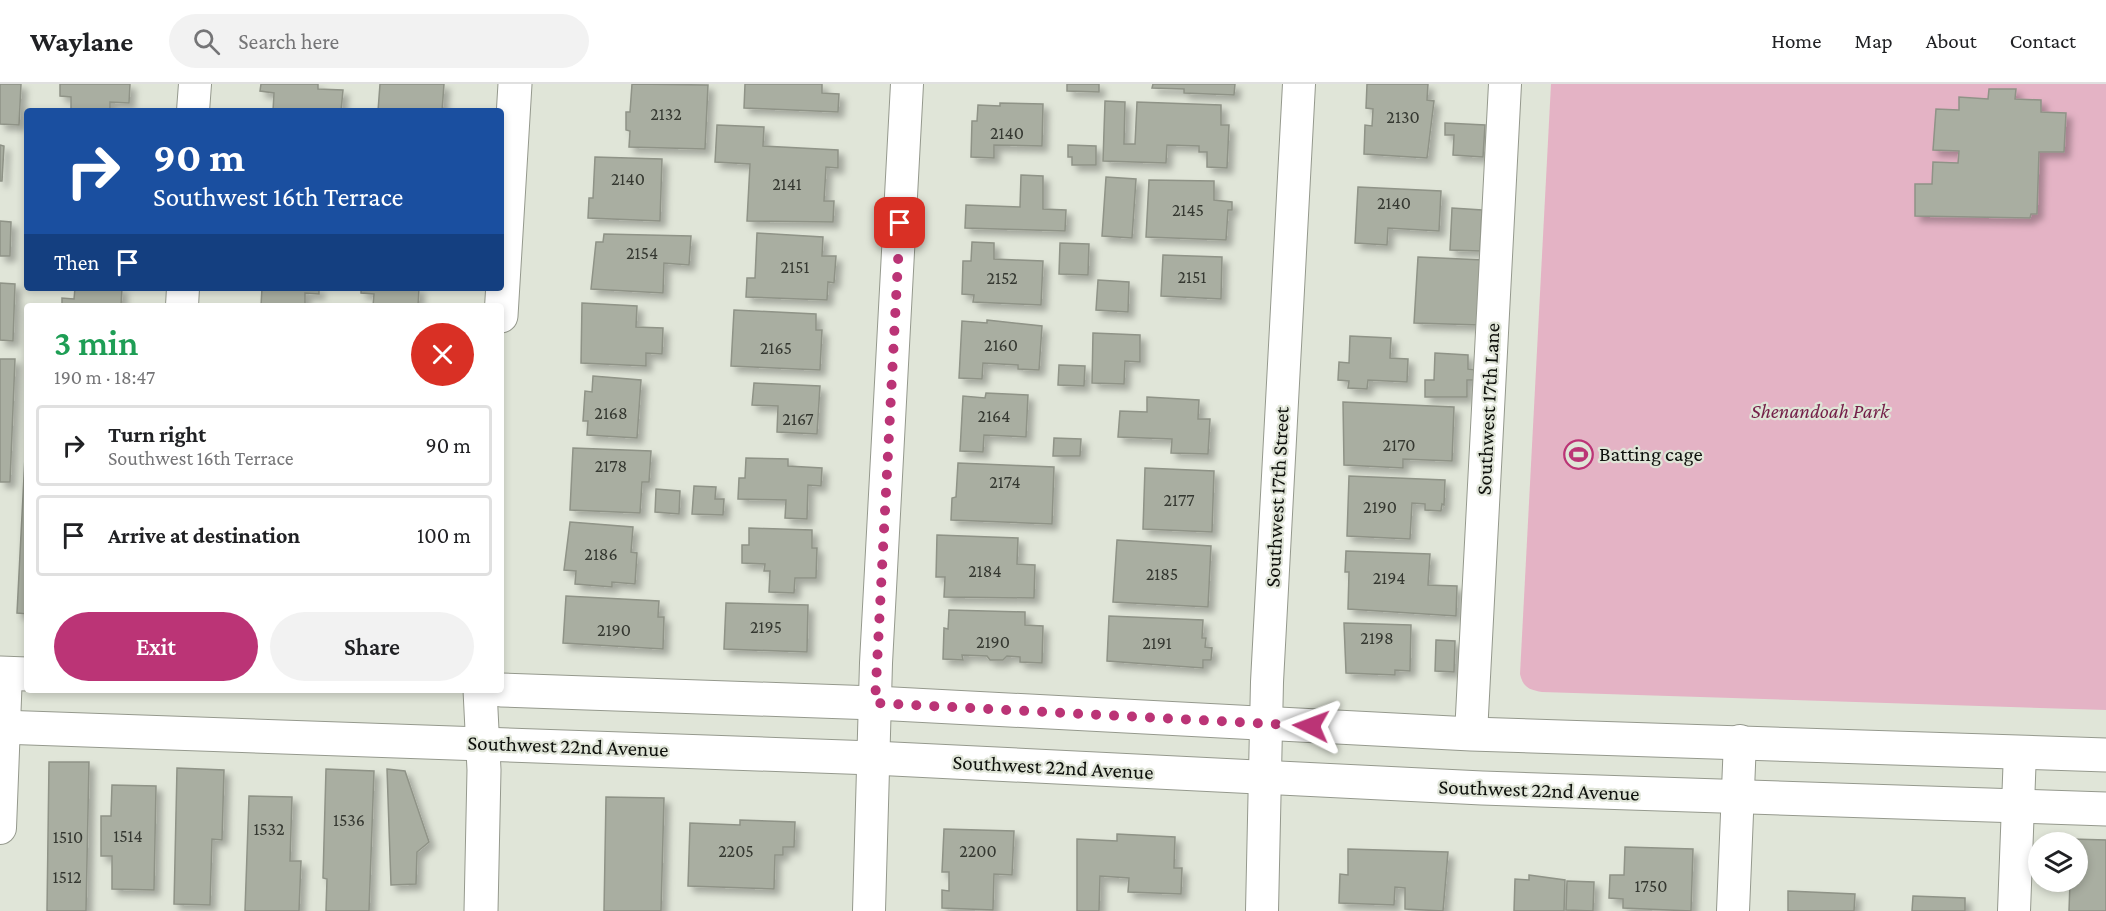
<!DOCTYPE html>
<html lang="en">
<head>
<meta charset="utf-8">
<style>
	:root { --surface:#fff; --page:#f2f2f2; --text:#202124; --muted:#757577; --line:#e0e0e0; --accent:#bb3476 }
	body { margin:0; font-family:"Crimson Pro",serif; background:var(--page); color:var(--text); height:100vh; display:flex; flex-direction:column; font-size:22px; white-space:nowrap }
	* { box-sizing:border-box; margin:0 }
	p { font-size:20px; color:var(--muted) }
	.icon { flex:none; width:33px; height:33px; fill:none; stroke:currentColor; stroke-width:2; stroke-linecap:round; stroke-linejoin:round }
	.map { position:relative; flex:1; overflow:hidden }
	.drawer { position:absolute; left:24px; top:219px; width:480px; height:390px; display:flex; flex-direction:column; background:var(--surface); border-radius:6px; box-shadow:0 3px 9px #0003 }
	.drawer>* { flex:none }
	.top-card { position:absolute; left:24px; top:24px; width:480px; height:183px; border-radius:6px; box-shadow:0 3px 9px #0003; background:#1a4fa0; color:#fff; overflow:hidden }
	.buttons { position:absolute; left:2028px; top:748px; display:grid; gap:12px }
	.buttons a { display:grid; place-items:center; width:60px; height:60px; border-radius:50%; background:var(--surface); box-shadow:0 3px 9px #0003; font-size:30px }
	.pin { position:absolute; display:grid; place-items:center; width:51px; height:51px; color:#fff; margin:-26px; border-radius:12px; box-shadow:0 3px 9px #0006 }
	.me { position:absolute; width:66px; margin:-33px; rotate:273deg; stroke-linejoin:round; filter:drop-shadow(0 0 4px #0008) }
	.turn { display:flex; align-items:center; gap:21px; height:126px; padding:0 30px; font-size:27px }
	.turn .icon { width:78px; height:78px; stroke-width:2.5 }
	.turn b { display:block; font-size:42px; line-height:51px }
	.then { display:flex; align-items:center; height:57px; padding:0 30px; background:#0003; gap:12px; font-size:22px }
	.round { display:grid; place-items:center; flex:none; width:63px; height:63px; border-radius:32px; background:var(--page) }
	.headline { display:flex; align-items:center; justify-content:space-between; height:102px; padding:0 30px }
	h1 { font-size:36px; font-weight:600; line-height:45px; color:#1e9e55 }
	.primary-button { display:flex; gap:12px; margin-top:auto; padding:12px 30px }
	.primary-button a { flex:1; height:69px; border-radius:36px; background:var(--accent); color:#fff; font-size:24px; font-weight:600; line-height:69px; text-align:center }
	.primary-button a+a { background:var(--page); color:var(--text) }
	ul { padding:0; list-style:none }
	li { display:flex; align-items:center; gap:18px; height:81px; margin:0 12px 9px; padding:0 18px; border:3px solid var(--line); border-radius:6px }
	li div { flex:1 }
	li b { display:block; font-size:22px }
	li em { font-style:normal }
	header { display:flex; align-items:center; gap:36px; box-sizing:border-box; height:84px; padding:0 30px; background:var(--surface); border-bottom:2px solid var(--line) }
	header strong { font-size:28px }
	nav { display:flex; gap:33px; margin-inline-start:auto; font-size:21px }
	.search { width:420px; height:54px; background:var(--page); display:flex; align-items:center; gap:15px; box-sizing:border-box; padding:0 21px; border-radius:33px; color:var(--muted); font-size:22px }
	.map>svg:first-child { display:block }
	.green { fill:#e4b3c5 }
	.building { fill:#a9aea1; stroke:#8f9387; stroke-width:1.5; filter:url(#shadow) }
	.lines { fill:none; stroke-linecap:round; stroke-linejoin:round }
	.street-casing { stroke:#95998d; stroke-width:34 }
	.secondary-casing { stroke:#95998d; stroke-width:35 }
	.street { stroke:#fff; stroke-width:32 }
	.secondary { stroke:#fff; stroke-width:33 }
	.route { stroke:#bb3476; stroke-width:10; stroke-dasharray:0 18 }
	.labels { text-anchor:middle; stroke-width:4.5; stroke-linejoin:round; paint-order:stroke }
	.number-label { font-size:18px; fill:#353831 }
	.street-label { font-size:21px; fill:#0e100c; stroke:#e0e5d8 }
	.park-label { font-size:21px; font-style:italic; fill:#741f48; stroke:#e0e5d8 }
	.poi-label { font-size:21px; fill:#0e100c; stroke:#e0e5d8; text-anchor:start }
</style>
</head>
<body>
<header>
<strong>Waylane</strong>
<div class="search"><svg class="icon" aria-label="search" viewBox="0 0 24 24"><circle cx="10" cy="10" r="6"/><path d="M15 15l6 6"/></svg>Search here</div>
<nav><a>Home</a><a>Map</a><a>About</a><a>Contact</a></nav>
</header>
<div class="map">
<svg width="2106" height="827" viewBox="0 0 2106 827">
	<defs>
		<filter id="shadow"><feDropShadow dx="5.5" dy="5.5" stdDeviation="3" flood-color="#0004"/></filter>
	</defs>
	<rect width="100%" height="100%" fill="#e0e5d8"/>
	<path class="green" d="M 1551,0 L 2106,0 L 2106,626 L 1542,608 C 1529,606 1523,603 1520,590 Z"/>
	<g class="building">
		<polygon points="0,0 21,0 19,41 0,40"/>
		<polygon points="60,0 130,0 129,19 110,18 110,27 71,27 71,13 60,12"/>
		<polygon points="261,0 318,0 318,5 343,6 341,27 273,27 274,9 260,7"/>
		<polygon points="380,0 444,0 442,27 378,27"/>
		<polygon points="632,0 708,1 705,65 629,63 630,47 626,46 626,28 630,28"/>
		<polygon points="745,0 822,0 822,9 839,10 838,28 744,24"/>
		<polygon points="1067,0 1099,0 1099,8 1067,7"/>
		<polygon points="1153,0 1235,0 1234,11 1184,9 1184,5 1152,4"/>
		<polygon points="1367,0 1428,0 1427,16 1434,17 1427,74 1364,70 1365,41 1372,42 1373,25 1366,24"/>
		<polygon points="1989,5 2016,5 2015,15 2041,16 2041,28 2066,29 2064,68 2039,68 2037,130 2031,130 2030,134 1915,132 1915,100 1932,100 1933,78 1958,79 1959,67 1933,66 1936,25 1959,26 1959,13 1988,15"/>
		<polygon points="1105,17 1125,18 1124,60 1135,60 1137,18 1221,21 1221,41 1229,41 1227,84 1207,83 1207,68 1199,68 1199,62 1167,61 1166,79 1103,77"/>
		<polygon points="1000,19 1043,20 1042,62 994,61 994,74 971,73 972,37 977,37 978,21 1000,22"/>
		<polygon points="1445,39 1485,41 1483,73 1453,71 1454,51 1445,51"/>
		<polygon points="717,41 764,43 763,62 838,66 838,84 826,83 824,117 834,117 833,138 747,137 750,80 715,78"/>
		<polygon points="0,61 4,62 2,97 0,97"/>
		<polygon points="1068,61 1096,62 1096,81 1072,81 1072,73 1068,73"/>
		<polygon points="595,73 662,75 660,137 588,134 589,114 593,114"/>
		<polygon points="1021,91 1043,92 1043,125 1066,126 1065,147 965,144 966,121 1020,123"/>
		<polygon points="1106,93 1136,95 1132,154 1102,152"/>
		<polygon points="1149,96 1214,97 1214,116 1232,118 1232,126 1228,126 1226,156 1146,153"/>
		<polygon points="1358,103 1441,107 1439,147 1388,144 1387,161 1355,159"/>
		<polygon points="1452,124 1482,126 1480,167 1450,166"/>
		<polygon points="0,137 11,138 10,172 0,172"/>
		<polygon points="757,149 823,153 822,172 836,172 834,199 828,198 827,216 746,213 747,194 755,194"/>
		<polygon points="604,150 691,152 689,181 664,179 663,209 591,205 596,158 603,158"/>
		<polygon points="972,158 994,159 994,175 1043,177 1041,221 973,218 974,211 962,210 963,177 971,177"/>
		<polygon points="1060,159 1089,160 1088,191 1059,190"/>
		<polygon points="1163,171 1222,173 1221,215 1161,212"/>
		<polygon points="1418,173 1483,176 1480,241 1414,239"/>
		<polygon points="1098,196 1129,198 1128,228 1096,226"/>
		<polygon points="0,199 15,200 13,257 0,256"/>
		<polygon points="75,204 122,204 121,222 62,222 62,214 74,215"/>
		<polygon points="262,204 319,204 319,210 305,209 305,221 261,222"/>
		<polygon points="361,204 419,204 418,222 373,222 374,210 361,209"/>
		<polygon points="582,219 637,222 636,243 663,244 662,270 646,269 646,282 581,279"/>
		<polygon points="734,226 816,230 816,246 822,246 820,286 731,282"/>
		<polygon points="987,236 1042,242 1039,286 1018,285 1018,281 983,279 982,295 959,294 962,237 987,239"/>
		<polygon points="1093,249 1140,251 1140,278 1125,277 1124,300 1092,299"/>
		<polygon points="1350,252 1391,254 1390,274 1408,275 1407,298 1368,296 1367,305 1348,304 1349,297 1338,296 1339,278 1349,279"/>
		<polygon points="1435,269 1468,271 1468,285 1477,286 1477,296 1467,296 1467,313 1425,313 1425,296 1434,296"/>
		<polygon points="0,275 15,275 10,398 0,398"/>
		<polygon points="1059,281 1085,282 1084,302 1058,301"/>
		<polygon points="593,292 641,296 637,354 587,351 588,337 583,337 585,307 592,308"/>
		<polygon points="754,299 820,302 817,350 777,348 778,322 752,321"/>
		<polygon points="986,309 1028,311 1026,353 984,351 983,368 960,367 963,312 985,314"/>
		<polygon points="1147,313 1199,316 1198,335 1210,335 1208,370 1171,369 1172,355 1118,353 1120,327 1147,328"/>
		<polygon points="1343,318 1454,323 1452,377 1403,375 1403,384 1344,381"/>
		<polygon points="26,353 27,353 27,530 17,529"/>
		<polygon points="1054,354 1081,355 1080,372 1053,372"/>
		<polygon points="573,364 651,367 649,398 642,398 640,429 570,426"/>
		<polygon points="746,374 788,375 788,382 822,384 821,402 808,401 807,435 785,434 786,416 738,415 739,394 745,394"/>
		<polygon points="958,379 1054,383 1052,440 951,436 952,414 956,413"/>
		<polygon points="1145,384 1214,387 1212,448 1143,445"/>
		<polygon points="1349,392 1445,396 1444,421 1442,420 1441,427 1425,426 1425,420 1412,419 1410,455 1347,452"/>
		<polygon points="694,402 716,403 715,415 724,415 723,431 692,430"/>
		<polygon points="656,405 680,407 679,430 655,428"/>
		<polygon points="570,438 633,443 631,468 637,469 635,500 612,498 612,503 575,500 576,487 564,486"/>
		<polygon points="749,444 812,446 812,464 817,464 816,494 795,494 794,509 769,508 770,487 764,487 765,480 742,479 742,461 749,461"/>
		<polygon points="937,451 1018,454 1017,480 1035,481 1034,514 944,513 945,493 936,493"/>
		<polygon points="1117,456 1211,462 1208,523 1113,518"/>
		<polygon points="1346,467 1430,470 1428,501 1457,502 1456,532 1348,525 1349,488 1345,488"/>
		<polygon points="566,512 659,517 658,533 664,533 663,565 563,559"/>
		<polygon points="726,519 808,521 807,568 724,565"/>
		<polygon points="949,526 1025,528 1025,541 1043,542 1042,579 1020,578 1020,573 1007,572 1003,576 990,576 987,572 962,571 963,576 943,575 944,544 948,545"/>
		<polygon points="1109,532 1203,536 1202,554 1206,554 1205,563 1212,564 1211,576 1203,576 1203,584 1107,577"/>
		<polygon points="1344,539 1411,541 1410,587 1395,586 1395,591 1346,589"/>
		<polygon points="1436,556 1455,557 1454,588 1435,587"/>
		<polygon points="49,678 89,678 86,827 47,827"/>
		<polygon points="177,684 224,686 222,756 212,755 210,821 174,820"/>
		<polygon points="326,685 374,687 369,827 326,827 327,795 323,794"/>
		<polygon points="387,685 405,687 429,758 417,768 416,800 391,801"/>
		<polygon points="112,701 156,702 154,806 112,805 112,772 101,772 101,732 111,732"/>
		<polygon points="249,712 292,713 290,777 301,777 299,827 245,827"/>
		<polygon points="606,713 664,714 661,827 604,827"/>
		<polygon points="740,736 795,738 794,763 783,763 783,771 775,771 774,805 688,802 690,739 740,741"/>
		<polygon points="944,745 1014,747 1012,791 994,790 993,826 942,824 942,806 949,807 949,788 942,788"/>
		<polygon points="1117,750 1175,753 1174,784 1182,784 1181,810 1128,808 1129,794 1100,792 1099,827 1077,827 1077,755 1117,757"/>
		<polygon points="2071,755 2106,756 2106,827 2069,827 2070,798 2078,798 2078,759 2071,759"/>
		<polygon points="1625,763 1693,765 1691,827 1623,824 1623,815 1609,814 1610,791 1624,791"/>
		<polygon points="1348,765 1448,768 1443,827 1405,825 1405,804 1395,803 1394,821 1339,819 1340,790 1348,791"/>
		<polygon points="1529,791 1565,796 1564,827 1514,827 1515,795 1529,796"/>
		<polygon points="1567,797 1594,798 1593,827 1566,826"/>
		<polygon points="1788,807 1855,810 1854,827 1788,827"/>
		<polygon points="1913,812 1965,814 1965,827 1912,827"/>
	</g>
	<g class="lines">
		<defs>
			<g id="street">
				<polyline points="193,27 195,0"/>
				<polyline points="182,222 183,204"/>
				<polyline points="1471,650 1505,0"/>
				<polyline points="0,744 6,589"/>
				<polyline points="869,827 876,579 907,0"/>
				<polyline points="1262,827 1267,598 1299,0"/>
				<polyline points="1733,827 1740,657"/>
				<polyline points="2014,827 2020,668"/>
			</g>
			<g id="secondary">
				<polyline points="501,232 515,0"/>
				<polyline points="0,589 27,590"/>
				<polyline points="480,606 484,686 481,827"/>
				<polyline points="501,606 875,619 1471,650 2106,671"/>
				<polyline points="0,643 873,674 1482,704 2106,725"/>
			</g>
		</defs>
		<use href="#street" class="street-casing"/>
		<use href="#secondary" class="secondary-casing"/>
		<use href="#street" class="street"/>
		<use href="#secondary" class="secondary"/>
	</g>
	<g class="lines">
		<polyline class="route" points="900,139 875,619 1311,642"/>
	</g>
	<defs>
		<symbol id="stadium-ring" viewBox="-11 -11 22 22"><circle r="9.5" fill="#e0e5d8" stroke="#bb3476" stroke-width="1.5"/><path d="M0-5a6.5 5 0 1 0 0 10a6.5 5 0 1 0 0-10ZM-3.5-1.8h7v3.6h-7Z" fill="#bb3476"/></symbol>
	</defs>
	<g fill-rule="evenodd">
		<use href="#stadium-ring" x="1562" y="354" width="33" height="33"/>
	</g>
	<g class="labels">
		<g class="number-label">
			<text x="666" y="36">2132</text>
			<text x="1403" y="39">2130</text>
			<text x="1007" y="55">2140</text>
			<text x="628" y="101">2140</text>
			<text x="787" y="106">2141</text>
			<text x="1394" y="125">2140</text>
			<text x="1188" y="132">2145</text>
			<text x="642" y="175">2154</text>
			<text x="795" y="189">2151</text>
			<text x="1192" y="199">2151</text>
			<text x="1002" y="200">2152</text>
			<text x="1001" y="267">2160</text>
			<text x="776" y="270">2165</text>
			<text x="611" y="335">2168</text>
			<text x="994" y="338">2164</text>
			<text x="798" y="341">2167</text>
			<text x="1399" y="367">2170</text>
			<text x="611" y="388">2178</text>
			<text x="1005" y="404">2174</text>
			<text x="1179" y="422">2177</text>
			<text x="1380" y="429">2190</text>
			<text x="601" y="476">2186</text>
			<text x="985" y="493">2184</text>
			<text x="1162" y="496">2185</text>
			<text x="1389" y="500">2194</text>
			<text x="766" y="549">2195</text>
			<text x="614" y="552">2190</text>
			<text x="1377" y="560">2198</text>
			<text x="993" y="564">2190</text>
			<text x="1157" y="565">2191</text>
			<text x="349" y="742">1536</text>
			<text x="269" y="751">1532</text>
			<text x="128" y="758">1514</text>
			<text x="68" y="759">1510</text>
			<text x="736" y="773">2205</text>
			<text x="978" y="773">2200</text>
			<text x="67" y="799">1512</text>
			<text x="1651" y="808">1750</text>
		</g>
		<g class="street-label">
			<text transform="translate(1488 325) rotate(-87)" y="7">Southwest 17th Lane</text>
			<text transform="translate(1277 413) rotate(-87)" y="7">Southwest 17th Street</text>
			<text transform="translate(568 662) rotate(2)" y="7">Southwest 22nd Avenue</text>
			<text transform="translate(1053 683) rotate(3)" y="7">Southwest 22nd Avenue</text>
			<text transform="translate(1539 706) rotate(2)" y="7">Southwest 22nd Avenue</text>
		</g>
		<g class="park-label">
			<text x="1820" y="334">Shenandoah Park</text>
		</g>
		<g class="poi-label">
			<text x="1599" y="377">Batting cage</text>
		</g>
	</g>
</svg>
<div class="buttons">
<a><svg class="icon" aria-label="layers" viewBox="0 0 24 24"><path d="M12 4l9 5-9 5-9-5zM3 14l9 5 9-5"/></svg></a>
</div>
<div class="pin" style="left:900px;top:139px;background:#d93025"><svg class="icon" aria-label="arrive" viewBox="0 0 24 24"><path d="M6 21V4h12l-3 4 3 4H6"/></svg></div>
<svg class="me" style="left:1311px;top:642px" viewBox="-20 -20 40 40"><path d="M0-17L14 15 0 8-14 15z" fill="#bb3476" stroke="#fff" stroke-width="4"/></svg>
<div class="top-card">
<div class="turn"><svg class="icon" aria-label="right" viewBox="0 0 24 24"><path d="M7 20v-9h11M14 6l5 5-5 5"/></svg><div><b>90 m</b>Southwest 16th Terrace</div></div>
<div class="then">Then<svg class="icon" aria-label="arrive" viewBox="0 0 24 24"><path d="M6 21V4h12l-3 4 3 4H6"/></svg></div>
</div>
<section class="drawer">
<div class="headline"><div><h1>3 min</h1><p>190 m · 18:47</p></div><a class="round" style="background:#d93025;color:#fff"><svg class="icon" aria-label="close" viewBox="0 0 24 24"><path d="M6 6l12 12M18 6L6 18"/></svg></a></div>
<ul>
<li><svg class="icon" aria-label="right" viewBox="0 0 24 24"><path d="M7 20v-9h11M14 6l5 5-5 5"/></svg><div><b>Turn right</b><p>Southwest 16th Terrace</p></div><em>90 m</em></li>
<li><svg class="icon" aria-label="arrive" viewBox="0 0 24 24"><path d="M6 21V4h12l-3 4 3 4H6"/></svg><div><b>Arrive at destination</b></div><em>100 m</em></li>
</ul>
<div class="primary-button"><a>Exit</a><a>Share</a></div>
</section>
</div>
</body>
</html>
